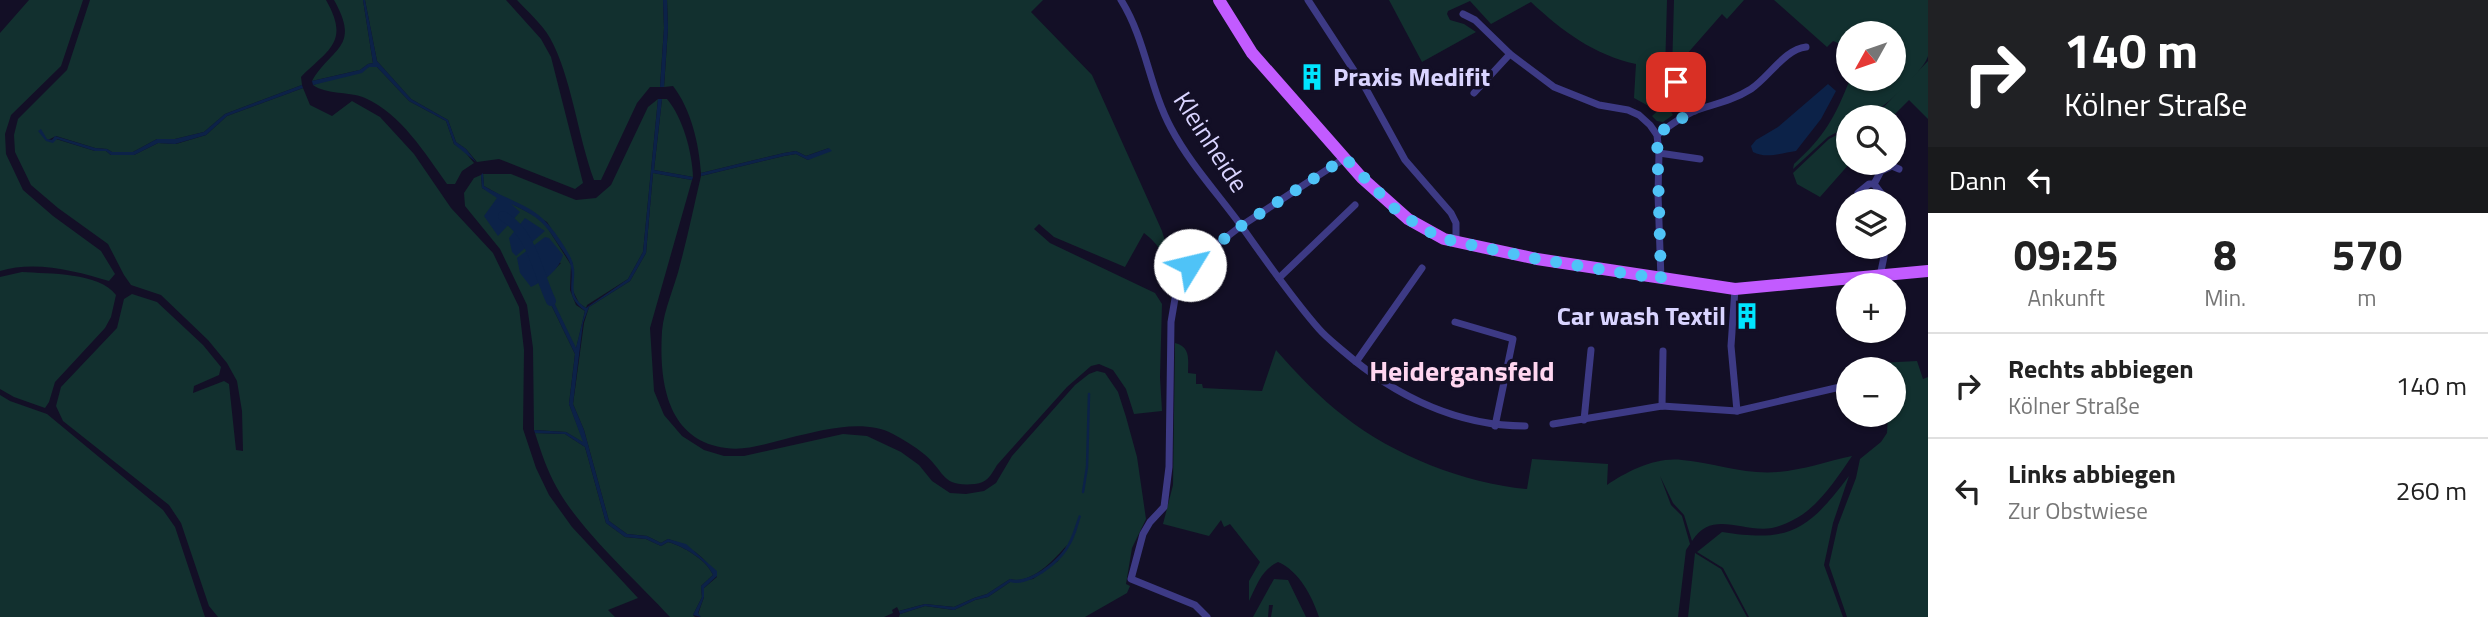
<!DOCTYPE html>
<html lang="de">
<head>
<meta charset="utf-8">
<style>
	:root { --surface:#fff; --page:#f2f2f2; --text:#222; --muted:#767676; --line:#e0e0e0 }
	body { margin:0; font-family:"Titillium Web",sans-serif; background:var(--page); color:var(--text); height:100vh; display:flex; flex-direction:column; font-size:26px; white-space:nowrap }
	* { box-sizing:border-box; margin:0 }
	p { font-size:23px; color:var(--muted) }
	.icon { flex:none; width:38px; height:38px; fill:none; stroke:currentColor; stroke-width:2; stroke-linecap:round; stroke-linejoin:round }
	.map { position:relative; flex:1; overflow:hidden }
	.sheet { display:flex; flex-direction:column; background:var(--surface); width:560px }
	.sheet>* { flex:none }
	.hud { background:#202124; color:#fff; overflow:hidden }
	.needle { width:46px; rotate:230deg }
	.fabs { position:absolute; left:1836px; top:21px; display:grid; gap:14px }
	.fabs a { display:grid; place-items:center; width:70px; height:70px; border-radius:50%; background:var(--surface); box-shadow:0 2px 5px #0004; font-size:35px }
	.pin { position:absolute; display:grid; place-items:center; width:60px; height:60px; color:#fff; margin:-30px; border-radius:14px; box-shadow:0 4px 10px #0006 }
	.me { position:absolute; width:77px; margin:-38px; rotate:54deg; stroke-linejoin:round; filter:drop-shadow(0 0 5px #0008) }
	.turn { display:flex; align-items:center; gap:24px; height:147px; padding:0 21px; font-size:32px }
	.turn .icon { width:91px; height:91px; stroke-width:2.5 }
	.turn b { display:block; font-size:49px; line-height:60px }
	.then { display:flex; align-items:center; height:66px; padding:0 21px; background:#0003; gap:14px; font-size:26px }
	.eta { display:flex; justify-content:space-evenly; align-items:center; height:119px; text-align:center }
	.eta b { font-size:42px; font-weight:700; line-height:49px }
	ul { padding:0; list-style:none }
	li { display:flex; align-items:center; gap:21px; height:105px; padding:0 21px; border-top:2px solid var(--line) }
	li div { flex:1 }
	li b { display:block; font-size:26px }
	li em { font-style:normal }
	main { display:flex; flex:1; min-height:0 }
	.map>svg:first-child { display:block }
	.green { fill:#12302f; fill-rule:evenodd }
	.water { fill:#0c2248 }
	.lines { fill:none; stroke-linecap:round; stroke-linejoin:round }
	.stream { stroke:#0c2248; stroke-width:2.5 }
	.canal { stroke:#0c2248; stroke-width:10 }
	.street { stroke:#3d3a85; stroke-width:7 }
	.primary { stroke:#c25bff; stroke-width:12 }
	.route { stroke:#4fc3f7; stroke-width:12; stroke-dasharray:0 21.6 }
	.labels { text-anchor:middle; stroke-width:7; stroke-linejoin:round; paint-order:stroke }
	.poi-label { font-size:26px; font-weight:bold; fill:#d9d4ff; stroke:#130f26; text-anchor:start }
	.street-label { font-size:26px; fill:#d9d4ff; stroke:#130f26 }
	.neighbourhood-label { font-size:28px; font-weight:bold; fill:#ffd6f0; stroke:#130f26 }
</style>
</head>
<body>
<main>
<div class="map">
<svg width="1928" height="617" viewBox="0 0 1928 617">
	<rect width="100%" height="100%" fill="#130f26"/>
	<g class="green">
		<path d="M 29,0 L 83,0 L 61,66 L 11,115 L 5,134 L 6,154 L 23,190 L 53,216 L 101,251 L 115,274 L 109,281 C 76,271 35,260 0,271 L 0,33 Z"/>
		<path d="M 90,0 L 326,0 C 350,42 329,49 301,77 L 302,85 L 225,114 L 204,132 L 175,139 L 157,139 L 133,152 L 112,152 L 107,149 L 95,148 L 56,136 L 46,141 L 56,139 L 95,151 L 106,151 L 111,155 L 134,155 L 158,143 L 176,144 L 206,135 L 227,116 L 303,88 L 310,105 L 332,116 L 352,101 L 380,117 L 414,154 L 451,208 L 493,253 L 519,307 L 524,350 L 523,429 L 536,468 L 549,495 L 572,527 L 638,598 L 608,610 L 615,617 L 218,617 L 209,606 L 181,523 L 169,505 L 63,421 L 56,406 L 61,387 L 117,328 L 124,299 L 132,294 L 157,302 L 203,345 L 221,367 L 219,375 L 194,386 L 193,393 L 224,381 L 229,384 L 236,450 L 243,451 L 242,411 L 237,381 L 227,363 L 208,340 L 161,295 L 131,285 L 124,275 L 108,244 L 58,208 L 31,185 L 15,152 L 14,135 L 18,119 L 67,70 Z"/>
		<path d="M 334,0 L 363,0 L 373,63 L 368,64 L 360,70 L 312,81 C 332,47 361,48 334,0 Z"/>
		<polygon points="365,0 506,0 541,39 551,57 583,183 575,189 499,159 477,162 466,149 456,142 448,120 411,99 377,61"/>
		<path d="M 517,0 L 663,0 L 664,28 L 660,87 L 650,87 L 637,103 L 601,180 L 594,180 C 578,137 571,75 550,38 C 542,24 528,12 517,0 Z"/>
		<path d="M 667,0 L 1043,0 L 1031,12 L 1092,75 L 1162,231 L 1175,275 L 1171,278 C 1164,256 1162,247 1144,233 L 1125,267 L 1054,237 L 1039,224 L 1034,229 L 1050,243 L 1155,293 L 1162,304 L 1160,377 L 1162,411 L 1134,414 L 1126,389 L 1113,370 L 1099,364 L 1091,366 L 1067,387 L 997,465 C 991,475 987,483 975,484 C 940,487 946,472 924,454 C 914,446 904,440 893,434 C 863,418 820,431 789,438 C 769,443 747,451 726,448 C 666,440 659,380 662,331 C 664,309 675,286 680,265 C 688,235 694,206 701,176 L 784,156 L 796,154 L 808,160 L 829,148 L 806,156 L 796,151 L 784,153 L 701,173 C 699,144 691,109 673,86 L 664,87 L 668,28 Z"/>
		<path d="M 1389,0 L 1667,0 L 1665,72 L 1680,93 L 1668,98 L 1654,109 L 1634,98 L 1636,64 C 1594,55 1562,31 1531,2 L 1491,24 L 1470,1 L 1448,11 L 1447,14 L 1450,20 L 1464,24 L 1476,32 L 1422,62 Z"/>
		<polygon points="1674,0 1744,0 1727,19 1722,14 1672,71"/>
		<path d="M 1774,0 L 1928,0 C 1928,13 1928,45 1928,56 C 1924,71 1880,113 1865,117 C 1860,118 1853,117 1848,117 L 1848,126 L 1828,137 L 1793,169 L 1794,164 C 1825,136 1835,117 1850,79 L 1894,79 L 1894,33 L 1848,33 L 1848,47 L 1833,41 L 1827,47 Z"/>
		<polygon points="1928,61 1928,119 1909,100 1892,117 1870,117 1879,112"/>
		<path d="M 369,67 L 377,67 L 409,101 L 446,121 L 454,144 L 464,151 L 474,163 L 462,171 L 455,184 L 447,184 C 425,153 401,114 365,98 C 349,91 327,95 313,85 Z"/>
		<polygon points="1682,96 1688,106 1685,109 1681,103 1670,110 1673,115 1663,122 1657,121 1652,116 1669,101"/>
		<polygon points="658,99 643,252 628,279 587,305 586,308 579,303 572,289 573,264 547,222 484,186 483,174 511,174 576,200 596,198 611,185 648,107"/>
		<path d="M 662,99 L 667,99 C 683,118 692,152 693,177 L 654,170 Z"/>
		<polygon points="1848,129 1848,163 1850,163 1820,197 1797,184 1793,173 1829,139"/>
		<path d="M 653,173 L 692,180 L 650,328 L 654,391 L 664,415 L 682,436 L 704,450 L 724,456 L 744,456 L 843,434 L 867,436 L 901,452 L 919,465 L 932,481 L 950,493 L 966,494 L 984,491 L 996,483 L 1012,456 L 1075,385 L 1089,374 L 1097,371 L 1105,373 L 1118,392 L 1126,417 L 1137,457 L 1146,519 L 1132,548 L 1126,584 L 1130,586 L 1127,593 L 1085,617 L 899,617 L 900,614 L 925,606 L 954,610 L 975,600 L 988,597 L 1010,582 L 1033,579 L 1058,561 L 1067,545 C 1054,560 1031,585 1010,579 L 987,594 L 974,598 L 954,607 L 925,604 L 899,611 L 897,607 L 892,610 L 893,613 L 884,617 L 701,617 L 698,614 L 704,597 L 704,588 L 717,577 C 706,557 689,545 668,539 L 661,543 L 647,536 L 627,534 L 609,521 L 584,430 L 573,404 L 584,323 L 589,307 L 630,281 L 646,253 Z"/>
		<path d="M 481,175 L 482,188 L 535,216 L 545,224 L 571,265 L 570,290 L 576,305 L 585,311 L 576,349 L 548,291 L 545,292 L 575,354 L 569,404 L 584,443 L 566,432 L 534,430 L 533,348 L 527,305 L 500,249 L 465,206 L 464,193 L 474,178 ZM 518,258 L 561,263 L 542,282 Z"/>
		<path d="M 22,272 C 49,274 99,272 116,295 L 111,317 L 105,328 L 55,382 L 49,402 L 45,408 L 14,397 L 0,389 L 0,277 Z"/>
		<path d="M 1175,343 C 1191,347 1188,360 1188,373 L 1196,374 L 1196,384 L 1202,384 L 1203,388 L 1262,391 L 1276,350 C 1297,374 1320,398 1345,417 C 1393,455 1466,484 1527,489 L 1532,459 L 1608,464 L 1607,485 C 1628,471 1655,457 1682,460 C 1714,463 1746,475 1778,472 C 1803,470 1828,461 1852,456 C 1837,478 1818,508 1793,520 C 1787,523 1779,527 1772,528 C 1742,533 1712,509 1692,541 L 1684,515 L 1673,503 L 1660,476 L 1671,505 L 1682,516 L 1690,544 L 1686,550 L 1678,617 L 1319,617 C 1312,596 1299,571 1278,562 C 1261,570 1257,585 1249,601 L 1249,581 L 1260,562 L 1230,524 L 1224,527 L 1221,520 L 1209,536 L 1163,524 L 1173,485 Z"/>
		<polygon points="1917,361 1923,379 1928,377 1928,617 1847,617 1829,565 1838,525 1856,478 1860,459 1881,442 1887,433 1888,415 1894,415 1894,369 1880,369 1879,363"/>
		<polygon points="0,395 10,401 47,414 163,510 175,527 205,617 0,617"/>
		<path d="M 535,433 L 565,434 L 585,447 L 606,523 L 625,537 L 646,539 L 661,546 L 668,542 C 683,546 707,560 713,575 L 701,586 L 702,597 L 693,615 L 695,617 L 670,617 C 635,579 581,531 557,488 C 547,470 541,452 535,433 Z"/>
		<path d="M 1849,476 L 1833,523 L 1824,565 L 1843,617 L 1749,617 L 1723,568 L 1697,552 L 1722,532 C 1791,543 1808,530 1849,476 Z"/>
		<polygon points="1695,553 1721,569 1747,617 1688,617"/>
		<polygon points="1274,579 1288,580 1306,617 1271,617 1273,605 1269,605 1268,617 1253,617"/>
	</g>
	<g class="water">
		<polygon points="363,0 365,0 377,61 411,99 448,120 456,142 466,149 476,162 454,144 446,121 409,101 377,67 369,67 362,73 313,85 312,81 360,70 368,64 373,63"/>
		<polygon points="663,0 667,0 668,28 664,87 660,87 664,28"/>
		<path d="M 1828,84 L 1836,91 L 1821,119 L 1796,151 C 1782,153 1766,159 1753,152 L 1751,146 L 1756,140 L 1778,127 Z"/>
		<polygon points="302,85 303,88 227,116 206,135 175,144 158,143 134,155 111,155 106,151 95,151 57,139 53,143 46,141 38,131 41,129 47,139 52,140 55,136 95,148 107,149 112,152 133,152 157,139 175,139 204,132 225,114"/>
		<path d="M 658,99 L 662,99 L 654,170 L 693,177 L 692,180 L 653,173 L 646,253 L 630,281 L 589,307 L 583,323 L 573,404 L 584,430 L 609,521 L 627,534 L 647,536 L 661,543 L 668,539 L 686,544 L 717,571 L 717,576 L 704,588 L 704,597 L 698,613 L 701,617 L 693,615 L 702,597 L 701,586 L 713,575 C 707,560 683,546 668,542 L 661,546 L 646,539 L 625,537 L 606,523 L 585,447 L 565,434 L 535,433 L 534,430 L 566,432 L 583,442 L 569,404 L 575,354 L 545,292 L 548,290 L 576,348 L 585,311 C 564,295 574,287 571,267 C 570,260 564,253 560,247 C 544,222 539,217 511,204 L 520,212 L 498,236 L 484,216 L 497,198 L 482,188 L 481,175 L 483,173 L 484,186 C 503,198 531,205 546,222 C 553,229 571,254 573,264 C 578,281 565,294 586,308 L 628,279 L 643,252 Z"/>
		<polygon points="829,148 832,151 808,160 796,154 784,156 701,176 701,173 784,153 796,151 806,156"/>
		<polygon points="525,218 545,231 516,256 512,252 509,238"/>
		<path d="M 545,237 L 549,238 L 563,255 C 559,270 544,281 531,287 L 520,273 L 517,258 Z"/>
		<path d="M 1079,515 L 1081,516 C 1078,526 1075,538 1069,547 C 1060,563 1029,588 1010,582 L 988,597 L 975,600 L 954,610 L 925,606 L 900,614 L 899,611 L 925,604 L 954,607 L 974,598 L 987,594 L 1010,579 C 1029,584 1056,562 1066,547 C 1072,538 1075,525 1079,515 Z"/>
	</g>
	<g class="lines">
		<polyline class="stream" points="1083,492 1087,467 1089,394"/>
		<path class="canal" d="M 503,216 C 533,234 537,272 551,301"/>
		<g class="street">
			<path d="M 1121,0 C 1146,40 1149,87 1171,128 C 1190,164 1219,195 1242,227 C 1267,262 1291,297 1319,329 C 1326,337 1335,344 1343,351 C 1394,395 1456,426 1525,426"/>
			<polyline points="1308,0 1366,89 1405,160 1451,213 1456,223 1456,242"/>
			<polyline points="1463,14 1475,20 1510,54 1554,87 1599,105 1628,110 1639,115 1650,125 1657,135 1659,153 1658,194 1661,279"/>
			<polyline points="1668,64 1668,70 1695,111"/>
			<polyline points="1474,93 1510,54"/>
			<path d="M 1657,135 C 1669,126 1681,117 1694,111 C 1714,104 1732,101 1751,89 C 1769,77 1785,49 1806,47"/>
			<polyline points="1659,153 1700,159"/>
			<polyline points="1874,184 1881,171 1892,166 1899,169"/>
			<polyline points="1858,193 1869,184 1874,184 1887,201"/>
			<polyline points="1880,276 1886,247"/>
			<polyline points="1279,278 1355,205"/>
			<polyline points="1735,289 1731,346 1737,411"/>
			<polyline points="1455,322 1513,339 1495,426"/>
			<polyline points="1356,362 1422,268"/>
			<polyline points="1662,406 1663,351"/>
			<polyline points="1584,420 1591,350"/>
			<polyline points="1553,424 1662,406 1737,411 1840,387"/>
			<polyline points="1207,617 1195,605 1131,579 1143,534 1150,522 1164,507 1169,467 1171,322 1178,281 1190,265 1241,226 1345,158"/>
		</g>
		<polyline class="primary" points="1219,0 1252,53 1362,178 1408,219 1444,239 1537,259 1735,289 1928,271"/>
	</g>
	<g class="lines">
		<polyline class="route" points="1190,265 1241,226 1345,158 1396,210 1422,228 1444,239 1537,259 1661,279 1657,135 1670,125 1695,111 1676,82"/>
	</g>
	<defs>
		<symbol id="building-bare" viewBox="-9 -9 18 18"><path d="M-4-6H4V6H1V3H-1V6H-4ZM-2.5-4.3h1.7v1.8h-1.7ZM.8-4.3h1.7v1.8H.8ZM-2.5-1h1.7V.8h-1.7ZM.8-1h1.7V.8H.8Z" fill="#00e5ff" stroke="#130f26" stroke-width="2.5" paint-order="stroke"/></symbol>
	</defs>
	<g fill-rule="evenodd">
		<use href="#building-bare" x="1293" y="58" width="38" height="38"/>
		<use href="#building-bare" x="1728" y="297" width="38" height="38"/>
	</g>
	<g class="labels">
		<g class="poi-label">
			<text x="1333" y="86">Praxis Medifit</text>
			<text x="1726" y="325" text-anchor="end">Car wash Textil</text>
		</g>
		<g class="street-label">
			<text transform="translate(1211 142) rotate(57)" y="9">Kleinheide</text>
		</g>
		<g class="neighbourhood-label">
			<text x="1462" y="381">Heidergansfeld</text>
		</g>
	</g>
</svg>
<div class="fabs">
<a><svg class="needle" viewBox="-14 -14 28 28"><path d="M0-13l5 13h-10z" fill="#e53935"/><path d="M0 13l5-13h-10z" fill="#767676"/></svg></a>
<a><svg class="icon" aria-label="search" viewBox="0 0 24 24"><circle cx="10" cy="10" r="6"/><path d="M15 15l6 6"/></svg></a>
<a><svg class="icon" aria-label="layers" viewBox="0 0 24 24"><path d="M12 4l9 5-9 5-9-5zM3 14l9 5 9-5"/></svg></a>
<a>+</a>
<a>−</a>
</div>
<div class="pin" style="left:1676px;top:82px;background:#d93025"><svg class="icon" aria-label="arrive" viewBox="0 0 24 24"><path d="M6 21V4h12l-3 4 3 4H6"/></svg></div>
<svg class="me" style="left:1190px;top:265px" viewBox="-20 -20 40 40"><circle r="19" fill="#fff"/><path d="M0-13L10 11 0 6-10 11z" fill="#4fc3f7"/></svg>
</div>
<section class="sheet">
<div class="hud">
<div class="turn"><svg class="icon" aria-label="right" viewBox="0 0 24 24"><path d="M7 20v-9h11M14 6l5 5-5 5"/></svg><div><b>140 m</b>Kölner Straße</div></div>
<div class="then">Dann<svg class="icon" aria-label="left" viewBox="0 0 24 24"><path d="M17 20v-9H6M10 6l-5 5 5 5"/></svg></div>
</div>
<div class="eta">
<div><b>09:25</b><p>Ankunft</p></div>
<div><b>8</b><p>Min.</p></div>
<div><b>570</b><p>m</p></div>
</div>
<ul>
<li><svg class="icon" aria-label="right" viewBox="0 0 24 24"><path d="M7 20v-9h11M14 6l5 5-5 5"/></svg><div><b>Rechts abbiegen</b><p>Kölner Straße</p></div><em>140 m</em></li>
<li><svg class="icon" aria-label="left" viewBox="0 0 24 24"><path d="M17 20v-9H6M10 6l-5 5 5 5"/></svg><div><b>Links abbiegen</b><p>Zur Obstwiese</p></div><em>260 m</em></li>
</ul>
</section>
</main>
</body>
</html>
